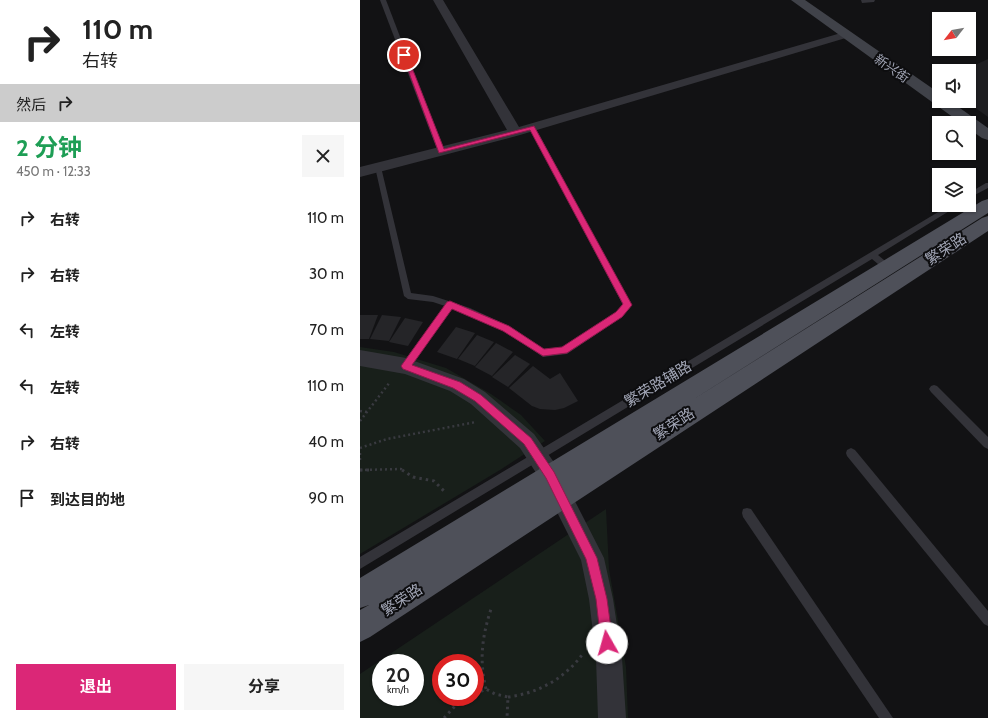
<!DOCTYPE html>
<html lang="zh">
<head>
<meta charset="utf-8">
<style>
	:root { --surface:#fff; --page:#f6f6f6; --text:#222; --muted:#767676; --accent:#db2777 }
	body { margin:0; font-family:Cabin,"Noto Sans SC",sans-serif; background:var(--page); color:var(--text); height:100vh; display:flex; flex-direction:column; font-size:15px; white-space:nowrap }
	* { box-sizing:border-box; margin:0 }
	p { font-size:13px; color:var(--muted) }
	.icon { flex:none; width:22px; height:22px; fill:none; stroke:currentColor; stroke-width:2; stroke-linecap:round; stroke-linejoin:round }
	.map { position:relative; flex:1; overflow:hidden }
	.sheet { display:flex; flex-direction:column; background:var(--surface); width:360px }
	.sheet>* { flex:none }
	.guide { background:#fff; color:var(--text); overflow:hidden }
	.needle { width:26px; rotate:239deg }
	.tools { position:absolute; left:572px; top:12px; display:grid; gap:8px }
	.tools a { display:grid; place-items:center; width:44px; height:44px; border-radius:0px; background:var(--surface); box-shadow:0 1px 3px #0004; font-size:20px }
	.speed { position:absolute; left:12px; top:654px; display:flex; gap:8px; font-size:20px; font-weight:700; text-align:center }
	.speed>* { display:grid; place-content:center; width:52px; height:52px; border-radius:50%; background:var(--surface); box-shadow:0 1px 3px #0004; line-height:1 }
	.speed small { font-size:10px; font-weight:400 }
	.speed .limit { border:6px solid #d22; background:#fff; color:#111 }
	.pin { position:absolute; display:grid; place-items:center; width:34px; height:34px; color:#fff; margin:-17px; border:2px solid #fff; border-radius:50%; box-shadow:0 1px 4px #0007 }
	.me { position:absolute; width:44px; margin:-22px; rotate:353deg; stroke-linejoin:round; filter:drop-shadow(0 0 3px #0008) }
	.turn { display:flex; align-items:center; gap:14px; height:84px; padding:0 16px; font-size:18px }
	.turn .icon { width:52px; height:52px; stroke-width:2.5 }
	.turn b { display:block; font-size:28px; line-height:34px }
	.then { display:flex; align-items:center; height:38px; padding:0 16px; background:#0003; gap:8px; font-size:15px }
	.round { display:grid; place-items:center; flex:none; width:42px; height:42px; border-radius:0px; background:var(--page) }
	.summary { display:flex; align-items:center; justify-content:space-between; height:68px; padding:0 16px }
	h1 { font-size:24px; font-weight:700; line-height:30px; color:#1e9e55 }
	.cta { display:flex; gap:8px; margin-top:auto; padding:8px 16px }
	.cta a { flex:1; height:46px; border-radius:0px; background:var(--accent); color:#fff; font-size:16px; font-weight:700; line-height:46px; text-align:center }
	.cta a+a { background:var(--page); color:var(--text) }
	ul { padding:0; list-style:none }
	li { display:flex; align-items:center; gap:12px; height:56px; padding:0 16px }
	li div { flex:1 }
	li b { display:block; font-size:15px }
	li em { font-style:normal }
	main { display:flex; flex:1; min-height:0 }
	.map>svg:first-child { display:block }
	.built { fill:#1e1e21 }
	.green { fill:#181f1a; fill-rule:evenodd }
	.building { fill:#252528 }
	.lines { fill:none; stroke-linecap:round; stroke-linejoin:round }
	.path-far1 { stroke:#393a40; stroke-width:2.5; stroke-dasharray:2 3; stroke-linecap:butt }
	.path { stroke:#393a40; stroke-width:3; stroke-dasharray:2.5 4; stroke-linecap:butt }
	.lane { fill:#333339; fill-rule:evenodd }
	.street { fill:#333339; fill-rule:evenodd }
	.secondary { fill:#404249; fill-rule:evenodd }
	.primary { fill:#4e5059; fill-rule:evenodd }
	.route { fill:#db2777; stroke:#8e194d }
	.labels { text-anchor:middle; stroke-width:4; stroke-linejoin:round; paint-order:stroke }
	.far-street-label { font-size:13px; fill:#a2a6b6; stroke:#0d0d0f }
	.street-label { font-size:15px; fill:#a2a6b6; stroke:#0d0d0f }
</style>
</head>
<body>
<main>
<section class="sheet">
<div class="guide">
<div class="turn"><svg class="icon" aria-label="right" viewBox="0 0 24 24"><path d="M7 20v-9h11M14 6l5 5-5 5"/></svg><div><b>110 m</b>右转</div></div>
<div class="then">然后<svg class="icon" aria-label="right" viewBox="0 0 24 24"><path d="M7 20v-9h11M14 6l5 5-5 5"/></svg></div>
</div>
<div class="summary"><div><h1>2 分钟</h1><p>450 m · 12:33</p></div><a class="round"><svg class="icon" aria-label="close" viewBox="0 0 24 24"><path d="M6 6l12 12M18 6L6 18"/></svg></a></div>
<ul>
<li><svg class="icon" aria-label="right" viewBox="0 0 24 24"><path d="M7 20v-9h11M14 6l5 5-5 5"/></svg><div><b>右转</b></div><em>110 m</em></li>
<li><svg class="icon" aria-label="right" viewBox="0 0 24 24"><path d="M7 20v-9h11M14 6l5 5-5 5"/></svg><div><b>右转</b></div><em>30 m</em></li>
<li><svg class="icon" aria-label="left" viewBox="0 0 24 24"><path d="M17 20v-9H6M10 6l-5 5 5 5"/></svg><div><b>左转</b></div><em>70 m</em></li>
<li><svg class="icon" aria-label="left" viewBox="0 0 24 24"><path d="M17 20v-9H6M10 6l-5 5 5 5"/></svg><div><b>左转</b></div><em>110 m</em></li>
<li><svg class="icon" aria-label="right" viewBox="0 0 24 24"><path d="M7 20v-9h11M14 6l5 5-5 5"/></svg><div><b>右转</b></div><em>40 m</em></li>
<li><svg class="icon" aria-label="arrive" viewBox="0 0 24 24"><path d="M6 21V4h12l-3 4 3 4H6"/></svg><div><b>到达目的地</b></div><em>90 m</em></li>
</ul>
<div class="cta"><a>退出</a><a>分享</a></div>
</section>
<div class="map">
<svg width="628" height="718" viewBox="0 0 628 718">
	<rect width="100%" height="100%" fill="#121214"/>
	<polygon class="built" points="628,59 628,117 606,101 609,101 609,71 602,71"/>
	<g class="green">
		<polygon points="0,347 34,352 86,368 131,394 161,415 185,441 140,470 0,554"/>
		<path d="M 246,509 L 249,569 L 266,667 L 268,718 L 0,718 L 0,674 ZM 21,663 L 55,663 L 55,697 L 21,697 ZM 81,663 L 115,663 L 115,697 L 81,697 Z"/>
	</g>
	<g class="building">
		<polygon points="0,315 18,315 9,339 0,339"/>
		<polygon points="22,315 41,317 29,341 10,339"/>
		<polygon points="45,318 63,322 48,346 29,342"/>
		<polygon points="96,327 115,333 97,359 77,352"/>
		<polygon points="117,335 134,342 115,366 98,359"/>
		<polygon points="136,343 153,352 132,376 115,367"/>
		<polygon points="155,355 170,364 148,387 132,377"/>
		<polygon points="173,366 190,379 200,373 218,401 204,408 195,410 180,409 172,406 149,388"/>
	</g>
	<g class="lines">
		<g class="path-far1">
			<polyline points="0,411 7,412"/>
			<polyline points="0,421 30,382"/>
			<polyline points="0,448 27,439 116,422"/>
			<polyline points="0,453 0,462"/>
			<polyline points="0,470 41,469 44,471"/>
		</g>
		<g class="path">
			<polyline points="0,470 11,470"/>
			<polyline points="42,470 53,477 74,481 84,491"/>
			<path d="M 126,689 C 119,660 122,637 131,609"/>
			<polyline points="115,694 126,689 135,694 148,697 147,718"/>
			<path d="M 148,697 C 179,693 206,678 224,652"/>
			<polyline points="84,718 96,705 109,697"/>
		</g>
		<g class="lane">
			<polygon points="20,0 26,0 84,152 83,153 79,153 78,152"/>
			<polygon points="172,125 175,127 271,305 262,317 207,354 183,357 143,330 104,312 92,308 49,369 43,369 41,366 43,363 85,306 73,302 48,299 44,296 15,167 16,165 20,165 21,167 51,293 73,296 110,308 149,326 184,349 202,348 256,313 263,305 169,127"/>
			<polygon points="626,183 628,183 628,188 609,198 609,193"/>
			<polygon points="590,205 599,205 518,255 530,265 531,267 530,269 524,269 512,259 0,569 0,557"/>
			<polygon points="574,385 577,386 628,437 628,449 624,447 571,392 569,389 571,386"/>
			<polygon points="491,448 495,450 628,611 628,626 624,624 487,456 486,453 487,450"/>
			<polygon points="387,508 391,509 533,718 519,718 383,517 382,513 383,509"/>
		</g>
		<g class="street">
			<polygon points="73,0 83,0 159,127 481,33 485,32 491,35 489,37 160,135 0,177 0,167 147,130"/>
			<polygon points="501,0 515,0 514,2 502,3"/>
			<polygon points="0,350 46,358 104,379 125,392 174,434 198,468 244,558 253,599 262,658 266,718 238,718 236,658 229,599 221,560 182,482 160,448 111,404 90,391 45,374 0,366"/>
		</g>
		<polygon class="secondary" points="431,0 445,0 579,93 579,101 590,101 628,128 628,140 622,138 609,129 609,123 601,123"/>
		<polygon class="primary" points="628,199 628,213 326,404 622,218 628,216 628,231 10,637 0,642 0,610 9,605 0,608 0,578 622,201"/>
	</g>
	<polygon class="route" points="42,54 47,55 84,149 174,126 272,305 262,317 207,353 183,356 143,331 92,309 52,365 100,382 121,395 171,438 194,472 237,558 247,599 253,643 252,648 247,650 243,648 241,643 236,599 226,559 186,478 164,444 115,401 93,388 43,369 41,366 87,302 90,301 149,326 184,349 202,347 256,312 263,304 170,130 79,153"/>
	<g class="labels">
		<g class="far-street-label">
			<text transform="translate(532 68) rotate(35)" y="5">新兴街</text>
		</g>
		<g class="street-label">
			<text transform="translate(586 249) rotate(-33)" y="5">繁荣路</text>
			<text transform="translate(298 384) rotate(-31)" y="5">繁荣路辅路</text>
			<text transform="translate(314 424) rotate(-33)" y="5">繁荣路</text>
			<text transform="translate(42 600) rotate(-33)" y="5">繁荣路</text>
		</g>
	</g>
</svg>
<div class="tools">
<a><svg class="needle" viewBox="-14 -14 28 28"><path d="M0-13l5 13h-10z" fill="#e53935"/><path d="M0 13l5-13h-10z" fill="#767676"/></svg></a>
<a><svg class="icon" aria-label="sound" viewBox="0 0 24 24"><path d="M4 9h4l5-4v14l-5-4H4zM17 9q2 3 0 6"/></svg></a>
<a><svg class="icon" aria-label="search" viewBox="0 0 24 24"><circle cx="10" cy="10" r="6"/><path d="M15 15l6 6"/></svg></a>
<a><svg class="icon" aria-label="layers" viewBox="0 0 24 24"><path d="M12 4l9 5-9 5-9-5zM3 14l9 5 9-5"/></svg></a>
</div>
<div class="speed"><div>20<small>km/h</small></div><div class="limit">30</div></div>
<div class="pin" style="left:44px;top:55px;background:#d93025"><svg class="icon" aria-label="arrive" viewBox="0 0 24 24"><path d="M6 21V4h12l-3 4 3 4H6"/></svg></div>
<svg class="me" style="left:247px;top:643px" viewBox="-20 -20 40 40"><circle r="19" fill="#fff"/><path d="M0-13L10 11 0 6-10 11z" fill="#db2777"/></svg>
</div>
</main>
</body>
</html>
